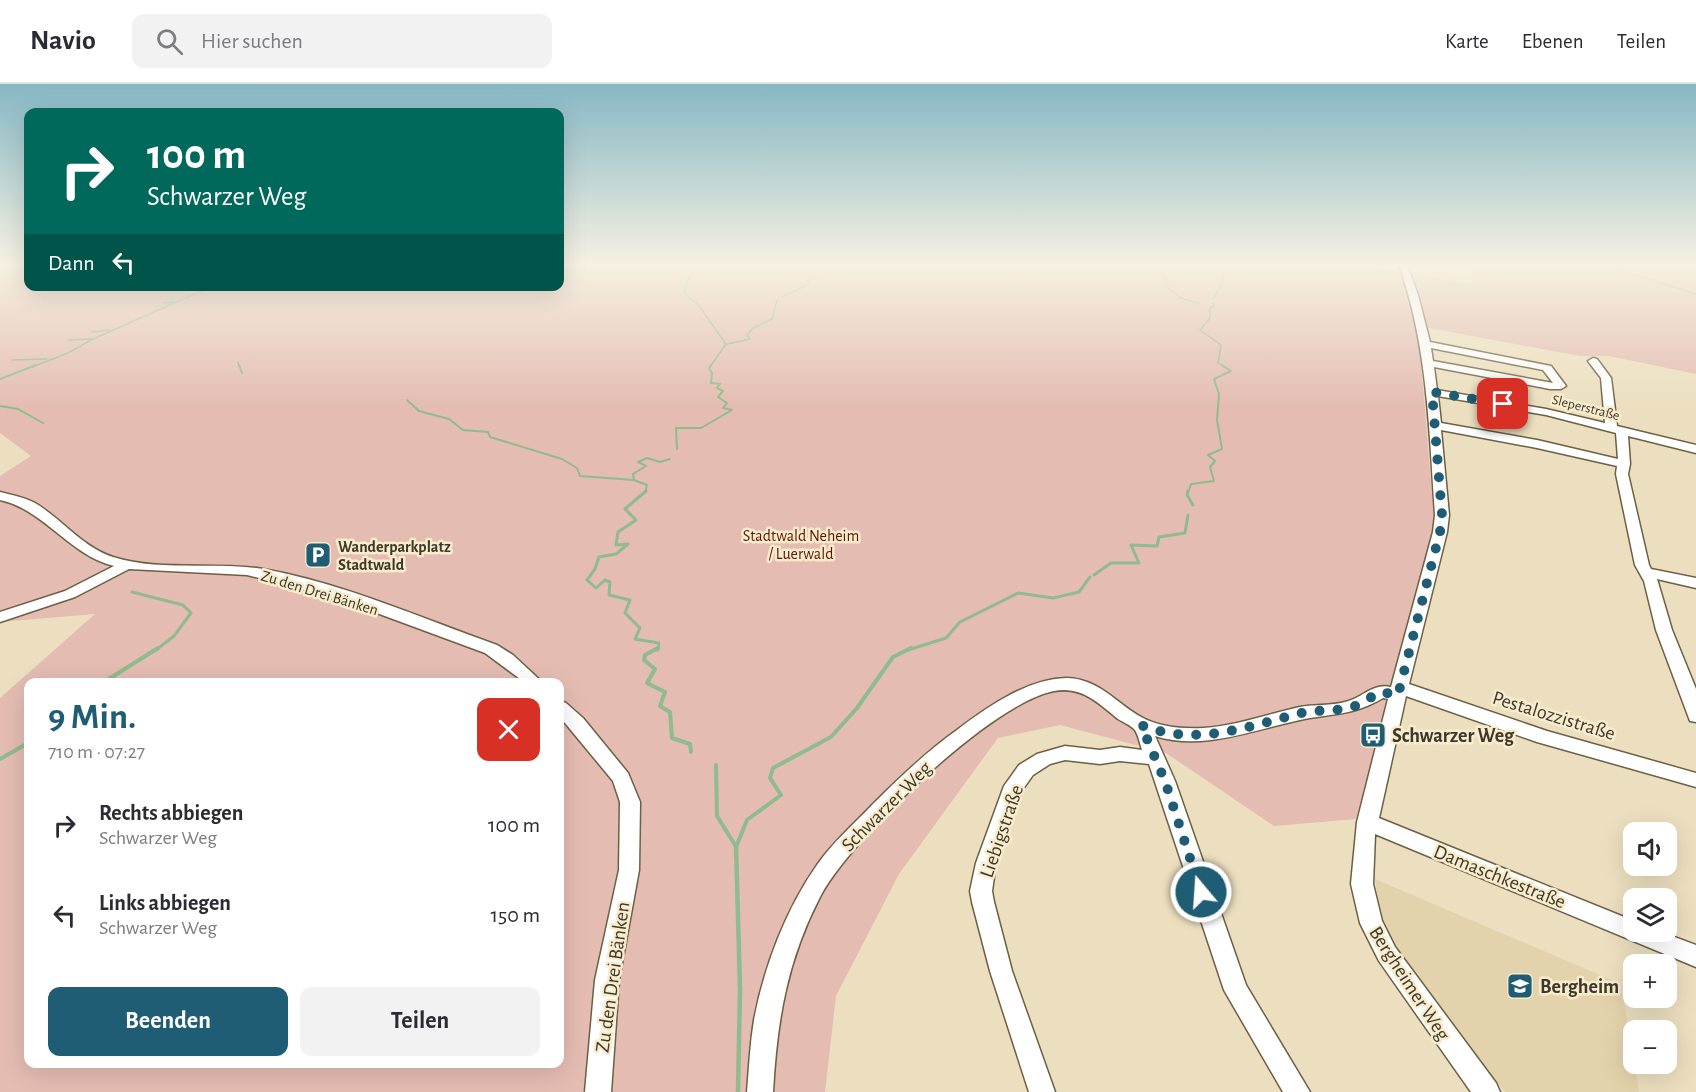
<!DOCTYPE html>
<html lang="de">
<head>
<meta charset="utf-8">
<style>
	:root { --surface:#fff; --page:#f2f2f3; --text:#2b2b33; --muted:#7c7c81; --line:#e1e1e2; --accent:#1f5d74 }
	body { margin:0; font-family:"Alegreya Sans",sans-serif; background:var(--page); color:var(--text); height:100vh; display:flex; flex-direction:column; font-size:22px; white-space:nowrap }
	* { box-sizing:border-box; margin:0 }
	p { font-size:20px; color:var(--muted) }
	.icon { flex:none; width:33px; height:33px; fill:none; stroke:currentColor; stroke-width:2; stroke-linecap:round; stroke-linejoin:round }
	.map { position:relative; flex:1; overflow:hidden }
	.sheet { position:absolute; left:24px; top:594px; width:540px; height:390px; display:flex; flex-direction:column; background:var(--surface); border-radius:12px; box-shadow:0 6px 24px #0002 }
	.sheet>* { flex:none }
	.guide { position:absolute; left:24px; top:24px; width:540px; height:183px; border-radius:12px; box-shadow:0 6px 24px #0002; background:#00695c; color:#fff; overflow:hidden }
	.tools { position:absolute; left:1623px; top:738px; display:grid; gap:12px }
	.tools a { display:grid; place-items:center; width:54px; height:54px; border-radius:12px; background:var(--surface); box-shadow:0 6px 24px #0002; font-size:30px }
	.pin { position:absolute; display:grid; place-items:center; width:51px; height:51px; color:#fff; margin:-26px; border-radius:12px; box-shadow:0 3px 9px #0006 }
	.me { position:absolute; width:66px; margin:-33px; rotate:342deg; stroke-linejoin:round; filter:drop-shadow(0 0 4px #0008) }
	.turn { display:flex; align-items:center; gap:21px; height:126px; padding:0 24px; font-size:27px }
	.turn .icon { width:78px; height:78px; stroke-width:2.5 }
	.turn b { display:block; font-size:42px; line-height:51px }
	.then { display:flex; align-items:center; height:57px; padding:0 24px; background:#0003; gap:12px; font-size:22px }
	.round { display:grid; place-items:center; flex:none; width:63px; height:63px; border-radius:12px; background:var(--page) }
	.overview { display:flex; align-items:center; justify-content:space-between; height:102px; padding:0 24px }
	h1 { font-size:36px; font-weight:600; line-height:45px; color:var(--accent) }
	.button { display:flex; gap:12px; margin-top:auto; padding:12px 24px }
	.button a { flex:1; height:69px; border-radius:12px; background:var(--accent); color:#fff; font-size:24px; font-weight:600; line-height:69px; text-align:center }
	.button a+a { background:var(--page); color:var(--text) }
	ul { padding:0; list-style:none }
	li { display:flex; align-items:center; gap:18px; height:90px; padding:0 24px }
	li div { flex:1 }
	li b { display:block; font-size:22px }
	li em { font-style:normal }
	header { display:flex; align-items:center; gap:36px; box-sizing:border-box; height:84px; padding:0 30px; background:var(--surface); border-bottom:2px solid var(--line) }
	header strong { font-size:28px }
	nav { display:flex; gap:33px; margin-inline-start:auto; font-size:21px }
	.search { width:420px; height:54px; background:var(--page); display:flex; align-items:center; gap:15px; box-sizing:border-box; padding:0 21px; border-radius:12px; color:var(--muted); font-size:22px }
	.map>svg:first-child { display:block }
	.built { fill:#e3d3ac }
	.green { fill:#e4bcb2; fill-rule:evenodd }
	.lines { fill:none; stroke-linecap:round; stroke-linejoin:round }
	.stream-far4 { stroke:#90bb8e; stroke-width:1.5 }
	.stream-far3 { stroke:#90bb8e; stroke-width:2 }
	.stream-far2 { stroke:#90bb8e; stroke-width:3 }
	.stream-far1 { stroke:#90bb8e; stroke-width:4 }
	.stream { stroke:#90bb8e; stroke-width:4.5 }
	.minor-casing { stroke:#6c6044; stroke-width:3 }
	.minor { fill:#fff; fill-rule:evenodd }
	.route { stroke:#1f5d74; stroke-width:10; stroke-dasharray:0 18 }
	.labels { text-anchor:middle; stroke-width:5; stroke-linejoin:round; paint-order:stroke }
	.far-street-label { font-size:14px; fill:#3d382b; stroke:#f9eccc }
	.park-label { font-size:16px; fill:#5e1404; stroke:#f9eccc }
	.poi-label { font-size:16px; font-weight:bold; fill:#3d382b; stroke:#f9eccc; text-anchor:start }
	.street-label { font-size:16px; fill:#3d382b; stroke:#f9eccc }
	.near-street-label { font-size:20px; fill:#3d382b; stroke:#f9eccc }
	.near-poi-label { font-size:20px; font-weight:bold; fill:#3d382b; stroke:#f9eccc; text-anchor:start }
</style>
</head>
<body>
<header>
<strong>Navio</strong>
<div class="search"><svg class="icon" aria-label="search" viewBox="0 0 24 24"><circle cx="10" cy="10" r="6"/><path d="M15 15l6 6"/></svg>Hier suchen</div>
<nav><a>Karte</a><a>Ebenen</a><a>Teilen</a></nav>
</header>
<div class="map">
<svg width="1696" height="1008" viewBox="0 0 1696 1008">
	<rect width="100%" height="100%" fill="#ecdfbf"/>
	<polygon class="built" points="1375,795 1621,900 1639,1008 1506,1008 1461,966 1382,842"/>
	<path class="green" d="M 0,181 L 28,181 L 28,202 L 560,202 L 560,181 L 1357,181 L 1473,200 L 1471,181 L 1696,181 L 1696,290 L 1609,272 L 1580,272 L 1418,242 L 1435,447 L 1409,554 L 1356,735 L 1274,742 L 1166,669 L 1060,641 L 998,654 L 899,790 L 836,912 L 825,1008 L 0,1008 L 0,614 L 95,530 L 0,538 L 0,392 L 31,372 L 0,349 ZM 28,598 L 560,598 L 560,980 L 28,980 Z"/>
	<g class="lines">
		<g class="stream-far4">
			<polyline points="696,181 696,186 688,194 684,209 699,222 726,260 710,283"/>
			<polyline points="1159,181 1158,184 1168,198 1166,203 1181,214 1200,220"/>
			<polyline points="1605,181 1696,210"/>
			<polyline points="782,213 809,200 808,197 819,190 822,181"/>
			<polyline points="1213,215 1221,201 1225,181"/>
			<polyline points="163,219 174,218"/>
			<polyline points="1213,219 1214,222 1210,224 1210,234 1200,246 1221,261 1218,279 1224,283"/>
			<polyline points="92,248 109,246"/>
			<polyline points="68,256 91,255"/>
			<polyline points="727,260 750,255 747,251 753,244 772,235 777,216"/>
			<polyline points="12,276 47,275"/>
			<polyline points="238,278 240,283"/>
			<polyline points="32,283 68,269 93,255 206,205"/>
		</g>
		<g class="stream-far3">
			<polyline points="239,281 242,289"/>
			<polyline points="0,295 36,281"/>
			<polyline points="407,316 419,327 449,335 463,346 488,348 490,353 562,375 577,384 580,392 634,396"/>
			<polyline points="0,322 18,325 43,339"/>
			<polyline points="677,365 676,344 701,344 732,326 723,324 727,319 718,313 723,307 717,304 720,300 711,299 712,289 709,284 711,281"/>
			<polyline points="645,409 647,401 634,396 633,390 646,382 638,378 647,374 660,378 670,375"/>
			<polyline points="1188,409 1191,400 1214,397 1210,383 1215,377 1208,371 1222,365 1217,336 1219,310 1214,295 1231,287 1222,281"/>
		</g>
		<g class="stream-far2">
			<polyline points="646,407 625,425 636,436 618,448 616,461 628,460 616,470 599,473 595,485 587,496 596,504 605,496 610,498 609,511 630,516 625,529 640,544 635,555 659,559 658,566"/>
			<polyline points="1188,407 1187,411 1193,421"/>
			<polyline points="1094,491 1111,479 1139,479 1131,461 1157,462 1159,453 1185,449 1188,431"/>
			<polyline points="132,508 183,521 191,529 174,552 156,566"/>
			<polyline points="908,566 946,554 960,538 1018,509 1053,514 1079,508 1090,493"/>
		</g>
		<g class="stream-far1">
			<polyline points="658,564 645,571 644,576 655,585 647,599 665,608 660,622 670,628 672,654 690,660 691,668"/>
			<polyline points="104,598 158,564"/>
			<polyline points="0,675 28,659"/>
			<polyline points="716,681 717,732 735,761"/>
			<polyline points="736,763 747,736 781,711 770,694 773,684 831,653 857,624 893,573 911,564"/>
		</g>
		<polyline class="stream" points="736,761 740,905 738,1008"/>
		<defs>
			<g id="minor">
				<path d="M 1399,181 L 1407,181 L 1418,211 L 1430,258 L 1551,282 L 1566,302 L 1561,305 L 1550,305 L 1434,283 L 1437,306 L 1546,325 L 1605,339 L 1601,294 L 1588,277 L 1593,274 L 1597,275 L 1611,294 L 1617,342 L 1696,361 L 1696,369 L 1628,352 L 1630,380 L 1628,390 L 1649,481 L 1651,485 L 1696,494 L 1696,504 L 1657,495 L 1672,546 L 1696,605 L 1696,638 L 1690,637 L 1656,546 L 1644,497 L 1635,481 L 1616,390 L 1617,382 L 1537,364 L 1441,346 L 1449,431 L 1447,448 L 1409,600 L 1547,647 L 1696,689 L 1696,703 L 1537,658 L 1406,612 L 1379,734 L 1634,837 L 1634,848 L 1661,848 L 1696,861 L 1696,883 L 1375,750 L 1373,800 L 1382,837 L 1395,863 L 1496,999 L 1500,1008 L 1471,1008 L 1379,877 L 1360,839 L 1351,800 L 1357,738 L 1388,615 L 1383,614 C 1353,632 1332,629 1300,636 C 1252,646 1203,667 1155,652 L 1175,697 L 1246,901 L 1310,1008 L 1283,1008 L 1224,906 L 1149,680 L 1120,677 L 1100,680 L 1065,676 L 1050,680 L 1033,691 L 1023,705 L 996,779 L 992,807 L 994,818 L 1012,887 L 1055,1008 L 1029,1008 L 990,887 L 972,818 L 970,807 L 976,779 L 1004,702 L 1019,681 L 1037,670 L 1065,662 L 1100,666 L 1120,663 L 1142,666 C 1140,660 1138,649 1134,645 C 1130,641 1123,638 1118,635 C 1098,619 1082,602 1054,607 C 991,619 852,754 821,811 C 787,876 777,936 773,1008 L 747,1008 C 749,984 750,960 754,936 C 764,883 786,825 817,781 C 832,759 854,740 872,721 C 899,694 926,668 957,646 C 987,623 1027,595 1066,594 C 1098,594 1116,619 1141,633 C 1159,643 1182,645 1203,644 C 1236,642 1268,630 1300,623 C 1315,620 1331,622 1345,618 C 1363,614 1372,599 1391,603 L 1433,448 L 1435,431 C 1429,346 1428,263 1399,181 ZM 1431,264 L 1543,286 L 1553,299 L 1433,277 ZM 1438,312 L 1546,331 L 1616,349 L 1618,375 L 1537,356 L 1441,339 Z"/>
				<path d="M 0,408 C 12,411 24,413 35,419 C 62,435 82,463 113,473 C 160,488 214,477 263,485 C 343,499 421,534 497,561 L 513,571 L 542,598 L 524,598 L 485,569 L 374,528 L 289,501 L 247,491 L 129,485 L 75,513 L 0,538 L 0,528 L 65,507 L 114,482 C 69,471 45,426 0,416 Z"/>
				<polygon points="560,617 566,619 583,634 628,689 640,718 639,786 619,896 611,1008 585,1008 595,896 619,786 620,718 613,697 560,633"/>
			</g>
		</defs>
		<use href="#minor" class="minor-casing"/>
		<use href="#minor" class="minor"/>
	</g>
	<linearGradient id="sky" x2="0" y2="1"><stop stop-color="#85b7c4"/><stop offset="0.56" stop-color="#f6f1e2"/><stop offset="1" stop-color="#f6f1e2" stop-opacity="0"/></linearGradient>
	<rect width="1696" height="323" fill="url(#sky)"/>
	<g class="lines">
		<path class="route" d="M 1201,808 L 1165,697 L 1141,641 C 1195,663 1246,643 1298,630 C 1316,625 1336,628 1353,623 C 1363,619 1372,612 1381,608 L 1398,611 L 1440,448 L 1442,431 L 1432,308 L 1503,320"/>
	</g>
	<defs>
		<symbol id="parking-square" viewBox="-11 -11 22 22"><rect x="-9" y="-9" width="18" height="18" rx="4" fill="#1f5d74" stroke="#f9eccc"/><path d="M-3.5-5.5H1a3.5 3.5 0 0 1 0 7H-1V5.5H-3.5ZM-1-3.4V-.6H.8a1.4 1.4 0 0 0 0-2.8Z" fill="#fff"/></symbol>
		<symbol id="bus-square" viewBox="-11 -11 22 22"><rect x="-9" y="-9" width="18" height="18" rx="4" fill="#1f5d74" stroke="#f9eccc"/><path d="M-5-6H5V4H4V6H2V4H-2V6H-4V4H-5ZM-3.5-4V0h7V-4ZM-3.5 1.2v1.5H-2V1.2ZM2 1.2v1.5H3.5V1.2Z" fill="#fff"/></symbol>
		<symbol id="school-square" viewBox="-11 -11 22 22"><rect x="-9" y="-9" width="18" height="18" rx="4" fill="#1f5d74" stroke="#f9eccc"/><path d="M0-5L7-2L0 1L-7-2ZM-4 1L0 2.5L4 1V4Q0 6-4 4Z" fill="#fff"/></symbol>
	</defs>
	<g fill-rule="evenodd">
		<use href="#parking-square" x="303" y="456" width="30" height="30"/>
		<use href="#bus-square" x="1358" y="636" width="30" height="30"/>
		<use href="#school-square" x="1505" y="887" width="30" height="30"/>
	</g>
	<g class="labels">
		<g class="far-street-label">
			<text transform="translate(1586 323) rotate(14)" y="5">Sleperstraße</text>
		</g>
		<g class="park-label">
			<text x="801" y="457">Stadtwald Neheim<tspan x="801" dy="18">/ Luerwald</tspan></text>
		</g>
		<g class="poi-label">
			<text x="338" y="468">Wanderparkplatz<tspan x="338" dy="18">Stadtwald</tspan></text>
		</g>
		<g class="street-label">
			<text transform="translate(320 508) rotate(17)" y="6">Zu den Drei Bänken</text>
		</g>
		<g class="near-street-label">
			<text transform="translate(1554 631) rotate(17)" y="7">Pestalozzistraße</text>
			<text transform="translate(886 722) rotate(-45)" y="7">Schwarzer Weg</text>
			<text transform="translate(1001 747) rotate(-71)" y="7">Liebigstraße</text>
			<text transform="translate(1500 792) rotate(22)" y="7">Damaschkestraße</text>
			<text transform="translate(612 893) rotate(-82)" y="7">Zu den Drei Bänken</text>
			<text transform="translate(1410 899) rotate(57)" y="7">Bergheimer Weg</text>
		</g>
		<g class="near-poi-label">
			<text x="1392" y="658">Schwarzer Weg</text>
			<text x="1540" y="909">Bergheim</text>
		</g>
	</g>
</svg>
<div class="tools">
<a><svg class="icon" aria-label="sound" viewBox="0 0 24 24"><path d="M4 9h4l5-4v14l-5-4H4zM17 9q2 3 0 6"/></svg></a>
<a><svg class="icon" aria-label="layers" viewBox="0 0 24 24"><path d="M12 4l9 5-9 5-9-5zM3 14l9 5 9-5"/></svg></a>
<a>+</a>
<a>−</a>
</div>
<div class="pin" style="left:1503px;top:320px;background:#d93025"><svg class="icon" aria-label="arrive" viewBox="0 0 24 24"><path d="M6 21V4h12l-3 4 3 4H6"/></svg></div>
<svg class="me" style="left:1201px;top:808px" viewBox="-20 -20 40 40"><circle r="17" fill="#1f5d74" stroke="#fff" stroke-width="3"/><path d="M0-11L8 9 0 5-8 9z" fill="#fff"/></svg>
<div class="guide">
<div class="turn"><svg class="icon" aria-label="right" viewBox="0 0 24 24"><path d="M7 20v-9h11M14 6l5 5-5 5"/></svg><div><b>100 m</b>Schwarzer Weg</div></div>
<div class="then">Dann<svg class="icon" aria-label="left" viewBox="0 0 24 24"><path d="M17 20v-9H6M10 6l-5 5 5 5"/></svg></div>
</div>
<section class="sheet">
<div class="overview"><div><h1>9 Min.</h1><p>710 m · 07:27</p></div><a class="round" style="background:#d93025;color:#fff"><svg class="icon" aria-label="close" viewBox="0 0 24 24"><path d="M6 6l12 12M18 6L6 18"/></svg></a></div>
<ul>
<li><svg class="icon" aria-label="right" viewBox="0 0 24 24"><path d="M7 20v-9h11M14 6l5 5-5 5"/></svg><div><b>Rechts abbiegen</b><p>Schwarzer Weg</p></div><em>100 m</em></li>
<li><svg class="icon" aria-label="left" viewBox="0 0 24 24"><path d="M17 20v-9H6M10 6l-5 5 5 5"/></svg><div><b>Links abbiegen</b><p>Schwarzer Weg</p></div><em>150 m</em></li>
</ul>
<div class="button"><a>Beenden</a><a>Teilen</a></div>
</section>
</div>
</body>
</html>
